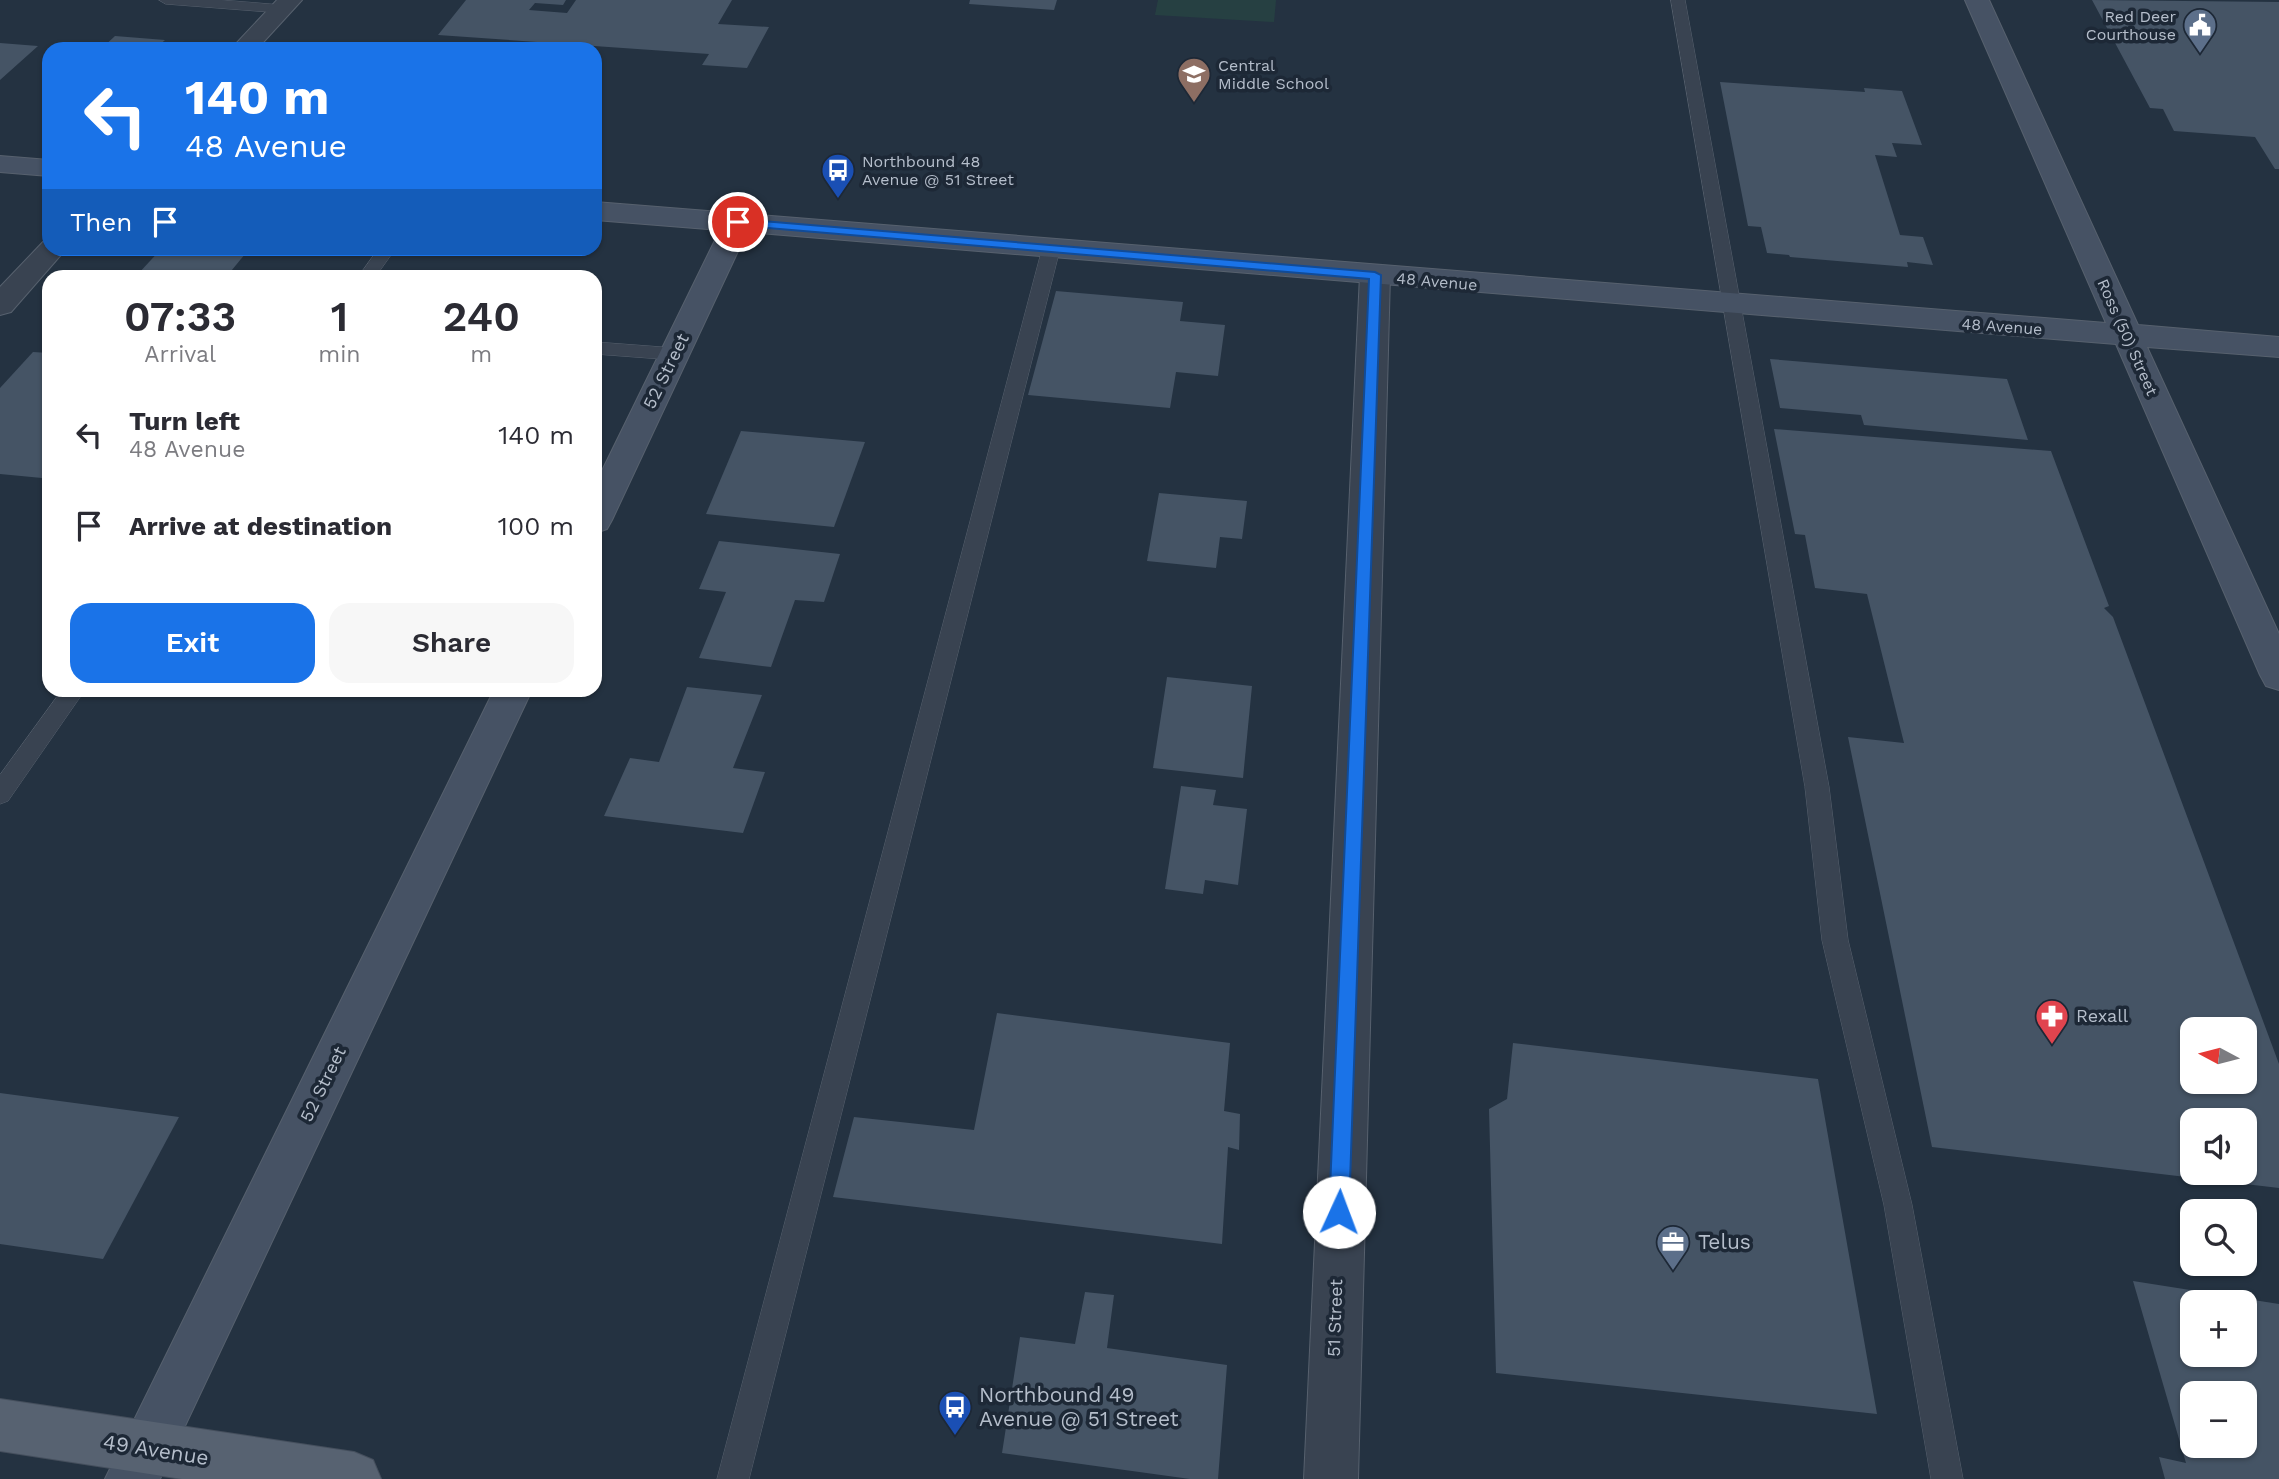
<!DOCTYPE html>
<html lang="en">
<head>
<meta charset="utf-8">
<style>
	:root { --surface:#fff; --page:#f7f7f7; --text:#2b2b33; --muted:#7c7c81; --accent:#1a73e8 }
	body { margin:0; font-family:"Work Sans",sans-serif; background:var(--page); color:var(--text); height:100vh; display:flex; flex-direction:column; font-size:26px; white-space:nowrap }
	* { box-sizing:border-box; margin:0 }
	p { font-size:23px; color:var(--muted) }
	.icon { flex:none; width:38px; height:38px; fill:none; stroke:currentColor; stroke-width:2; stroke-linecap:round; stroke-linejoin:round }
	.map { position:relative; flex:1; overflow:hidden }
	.details { position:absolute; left:42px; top:270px; width:560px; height:427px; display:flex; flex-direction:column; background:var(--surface); border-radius:21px; box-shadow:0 2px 5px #0004 }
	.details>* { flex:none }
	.guide { position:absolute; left:42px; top:42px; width:560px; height:214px; border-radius:21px; box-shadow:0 2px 5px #0004; background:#1a73e8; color:#fff; overflow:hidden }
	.needle { width:46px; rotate:277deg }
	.controls { position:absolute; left:2180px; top:1017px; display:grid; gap:14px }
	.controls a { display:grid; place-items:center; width:77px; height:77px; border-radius:14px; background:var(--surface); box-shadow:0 2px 5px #0004; font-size:35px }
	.pin { position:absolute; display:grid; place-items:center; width:60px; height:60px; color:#fff; margin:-30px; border:4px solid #fff; border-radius:50%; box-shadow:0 2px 7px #0007 }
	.me { position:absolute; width:77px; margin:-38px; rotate:2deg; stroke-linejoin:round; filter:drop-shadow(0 0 5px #0008) }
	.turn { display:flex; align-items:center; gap:24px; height:147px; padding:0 28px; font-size:32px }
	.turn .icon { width:91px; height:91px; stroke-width:2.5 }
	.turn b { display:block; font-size:49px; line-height:60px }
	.then { display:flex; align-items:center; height:66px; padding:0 28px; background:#0003; gap:14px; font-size:26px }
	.eta { display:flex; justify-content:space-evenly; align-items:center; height:119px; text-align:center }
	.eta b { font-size:42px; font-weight:600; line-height:49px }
	.button { display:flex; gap:14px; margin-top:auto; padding:14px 28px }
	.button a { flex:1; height:80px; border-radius:21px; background:var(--accent); color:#fff; font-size:28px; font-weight:600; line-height:80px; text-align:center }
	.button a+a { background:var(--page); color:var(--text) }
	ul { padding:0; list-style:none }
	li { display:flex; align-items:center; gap:21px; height:91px; padding:0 28px }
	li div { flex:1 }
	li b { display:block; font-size:26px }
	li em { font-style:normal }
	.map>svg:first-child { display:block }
	.green { fill:#264042 }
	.building { fill:#455465; fill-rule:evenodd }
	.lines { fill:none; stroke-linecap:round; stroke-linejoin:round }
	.lane-casing { stroke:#57616e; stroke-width:1 }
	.street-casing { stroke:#57616e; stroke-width:2 }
	.secondary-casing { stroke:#57616e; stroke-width:2 }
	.primary-casing { stroke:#454f5d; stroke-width:2 }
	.lane { fill:#394351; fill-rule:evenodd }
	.street { fill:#394351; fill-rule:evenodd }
	.secondary { fill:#465264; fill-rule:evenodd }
	.primary { fill:#576271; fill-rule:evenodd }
	.route { fill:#1a73e8; stroke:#114b97; stroke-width:2 }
	.labels { text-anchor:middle; stroke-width:7; stroke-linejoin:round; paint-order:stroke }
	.far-poi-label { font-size:16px; fill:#b5becb; stroke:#1d2836; text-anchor:start }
	.far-street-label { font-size:16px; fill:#b5becb; stroke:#1d2836 }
	.street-label { font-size:18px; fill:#b5becb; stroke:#1d2836 }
	.poi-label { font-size:18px; fill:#b5becb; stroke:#1d2836; text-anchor:start }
	.near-poi-label { font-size:21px; fill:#b5becb; stroke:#1d2836; text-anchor:start }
	.near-street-label { font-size:21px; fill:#b5becb; stroke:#1d2836 }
</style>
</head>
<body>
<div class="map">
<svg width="2279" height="1479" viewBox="0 0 2279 1479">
	<rect width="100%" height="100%" fill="#243241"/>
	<polygon class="green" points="1158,0 1276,0 1274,22 1155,15"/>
	<g class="building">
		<polygon points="466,0 566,0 563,5 535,3 529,10 567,13 576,0 732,0 718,24 769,27 747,68 702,65 709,54 438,35"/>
		<polygon points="970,0 1057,0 1054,10 969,4"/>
		<polygon points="2092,0 2279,2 2279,169 2275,169 2255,137 2174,131 2163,109 2150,108"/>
		<polygon points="115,36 165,40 155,49 101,49"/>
		<polygon points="0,43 38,46 0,80"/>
		<polygon points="1720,82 1865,92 1864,88 1902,91 1922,145 1892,143 1897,157 1875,155 1900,235 1923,237 1933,265 1907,262 1908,267 1790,257 1789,255 1767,253 1761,227 1748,226"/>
		<polygon points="162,248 250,248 227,276 138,274"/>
		<polygon points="1056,291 1183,302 1180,321 1225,325 1218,376 1176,372 1170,408 1028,395"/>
		<polygon points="33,352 49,353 49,469 42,478 0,474 0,388"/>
		<polygon points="1770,359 2007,379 2028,440 1864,425 1861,415 1780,408"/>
		<path d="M 1774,429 L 2051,451 L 2109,606 L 2104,608 L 2113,617 L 2279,1064 L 2279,1188 L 1932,1147 L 1848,737 L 1904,743 L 1867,594 L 1815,588 L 1805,535 L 1795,534 ZM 2193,1029 L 2245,1029 L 2245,1082 L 2193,1082 ZM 2193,1120 L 2245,1120 L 2245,1172 L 2193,1172 Z"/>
		<polygon points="741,431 865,442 834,527 706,514"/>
		<polygon points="1159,493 1247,501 1242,539 1220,537 1216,568 1147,561"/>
		<polygon points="719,541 840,554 824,602 795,600 771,667 699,658 726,592 699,589"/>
		<polygon points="1167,677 1252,686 1243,778 1153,768"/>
		<polygon points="687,687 762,695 733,768 765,772 743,833 604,816 630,758 659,762"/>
		<polygon points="1181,786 1216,790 1213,805 1247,809 1238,885 1205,880 1203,894 1165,889"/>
		<polygon points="997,1013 1230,1043 1224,1111 1240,1114 1239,1150 1228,1147 1222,1244 833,1197 854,1117 974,1130"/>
		<polygon points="1513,1043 1818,1079 1877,1414 1496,1373 1489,1109 1507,1099"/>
		<polygon points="0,1093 179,1117 103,1259 0,1244"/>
		<path d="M 2133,1281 L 2279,1304 L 2279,1479 L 2165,1479 L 2159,1457 L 2186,1463 ZM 2193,1302 L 2245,1302 L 2245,1354 L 2193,1354 ZM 2193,1393 L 2245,1393 L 2245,1446 L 2193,1446 Z"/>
		<polygon points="1085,1292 1114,1295 1107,1348 1227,1365 1218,1479 1190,1479 1002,1453 1020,1337 1075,1344"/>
	</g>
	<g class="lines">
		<defs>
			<g id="lane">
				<polygon points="159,0 221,0 282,5 289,9 282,13 166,4"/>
				<polygon points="1671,0 1685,0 1829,787 1848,940 1912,1205 1963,1479 1931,1479 1884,1205 1822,940 1805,787"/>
				<polygon points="1051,244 1060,249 749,1479 717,1479 1042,249"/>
				<polygon points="379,248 396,248 376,276 359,276"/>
				<polygon points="595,342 675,348 681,350 684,354 681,358 675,360 595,354"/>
				<polygon points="62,690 85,690 8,801 0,804 0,775"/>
			</g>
			<g id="street">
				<polygon points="277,0 302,0 257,49 231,49"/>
				<polygon points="49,240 49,248 67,248 11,312 0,315 0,287 43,242"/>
				<polygon points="1375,266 1385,268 1390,275 1358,1479 1304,1479 1360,275 1365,268"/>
			</g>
			<g id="secondary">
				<polygon points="1965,0 1989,0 2138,325 2279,337 2279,357 2147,347 2279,634 2279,690 2266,686 2260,675 2116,344 747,232 612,520 607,529 595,533 595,485 720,230 595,220 595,202 2106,323"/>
				<polygon points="0,156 49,160 49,176 0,172"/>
				<polygon points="494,690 532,690 160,1479 105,1479"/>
			</g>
			<polygon id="primary" points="0,1399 354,1452 373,1460 381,1479 182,1479 0,1451"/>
		</defs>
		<use href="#lane" class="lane-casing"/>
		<use href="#street" class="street-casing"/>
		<use href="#secondary" class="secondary-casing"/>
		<use href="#primary" class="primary-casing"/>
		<use href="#lane" class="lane"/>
		<use href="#street" class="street"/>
		<use href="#secondary" class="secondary"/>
		<use href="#primary" class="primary"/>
	</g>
	<polygon class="route" points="738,219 1375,272 1381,275 1349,1212 1346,1219 1339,1222 1332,1219 1329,1212 1369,279 733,225 733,220"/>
	<defs>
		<symbol id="civic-pin" viewBox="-11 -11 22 30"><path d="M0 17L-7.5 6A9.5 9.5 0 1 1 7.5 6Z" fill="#5c6f8a" stroke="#1d2836"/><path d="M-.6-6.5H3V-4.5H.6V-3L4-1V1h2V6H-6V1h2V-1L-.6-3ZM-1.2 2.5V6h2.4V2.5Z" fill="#fff"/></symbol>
		<symbol id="school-pin" viewBox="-11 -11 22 30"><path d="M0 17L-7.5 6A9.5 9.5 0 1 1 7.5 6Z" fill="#8d6e63" stroke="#1d2836"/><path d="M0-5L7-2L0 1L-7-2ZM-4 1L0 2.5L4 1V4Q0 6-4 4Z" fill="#fff"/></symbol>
		<symbol id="bus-pin" viewBox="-11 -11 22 30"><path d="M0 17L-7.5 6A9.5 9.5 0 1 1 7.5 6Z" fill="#1a4fb4" stroke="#1d2836"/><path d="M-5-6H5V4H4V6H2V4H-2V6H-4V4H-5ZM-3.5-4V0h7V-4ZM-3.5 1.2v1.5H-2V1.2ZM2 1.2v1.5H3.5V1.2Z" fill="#fff"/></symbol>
		<symbol id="pharmacy-pin" viewBox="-11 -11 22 30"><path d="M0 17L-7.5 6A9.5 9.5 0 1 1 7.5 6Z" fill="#e0444e" stroke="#1d2836"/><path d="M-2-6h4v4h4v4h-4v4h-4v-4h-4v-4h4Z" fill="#fff"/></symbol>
		<symbol id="office-pin" viewBox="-11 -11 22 30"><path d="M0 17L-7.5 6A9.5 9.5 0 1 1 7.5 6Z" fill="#5c6f8a" stroke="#1d2836"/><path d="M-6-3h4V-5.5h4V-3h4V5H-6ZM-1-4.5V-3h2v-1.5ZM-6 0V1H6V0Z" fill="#fff"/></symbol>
	</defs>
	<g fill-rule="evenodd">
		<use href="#civic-pin" x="2181" y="6" width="38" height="52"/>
		<use href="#school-pin" x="1175" y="55" width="38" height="52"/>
		<use href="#bus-pin" x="819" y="151" width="38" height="52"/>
		<use href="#pharmacy-pin" x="2033" y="997" width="38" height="52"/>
		<use href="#office-pin" x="1654" y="1223" width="38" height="52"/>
		<use href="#bus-pin" x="936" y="1388" width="38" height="52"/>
	</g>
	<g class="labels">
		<g class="far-poi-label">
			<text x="2176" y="22" text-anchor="end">Red Deer<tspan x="2176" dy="18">Courthouse</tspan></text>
			<text x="1218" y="71">Central<tspan x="1218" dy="18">Middle School</tspan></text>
			<text x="862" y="167">Northbound 48<tspan x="862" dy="18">Avenue @ 51 Street</tspan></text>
		</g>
		<g class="far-street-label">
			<text transform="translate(1437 281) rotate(5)" y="6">48 Avenue</text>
			<text transform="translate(2002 326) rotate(4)" y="6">48 Avenue</text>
			<text transform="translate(2128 337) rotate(66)" y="6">Ross (50) Street</text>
		</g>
		<g class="street-label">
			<text transform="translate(666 371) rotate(-64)" y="6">52 Street</text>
			<text transform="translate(323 1084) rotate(-64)" y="6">52 Street</text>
			<text transform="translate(1335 1318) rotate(-88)" y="6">51 Street</text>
		</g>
		<g class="poi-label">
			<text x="2076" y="1022">Rexall</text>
		</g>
		<g class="near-poi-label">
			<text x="1698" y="1249">Telus</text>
			<text x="979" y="1402">Northbound 49<tspan x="979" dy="24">Avenue @ 51 Street</tspan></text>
		</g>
		<g class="near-street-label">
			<text transform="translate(156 1450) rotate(9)" y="7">49 Avenue</text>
		</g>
	</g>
</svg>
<div class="controls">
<a><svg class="needle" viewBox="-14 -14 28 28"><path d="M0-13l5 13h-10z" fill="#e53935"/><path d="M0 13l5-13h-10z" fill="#7c7c81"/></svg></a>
<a><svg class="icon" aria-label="sound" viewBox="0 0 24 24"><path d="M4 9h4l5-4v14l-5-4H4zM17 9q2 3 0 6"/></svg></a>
<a><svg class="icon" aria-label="search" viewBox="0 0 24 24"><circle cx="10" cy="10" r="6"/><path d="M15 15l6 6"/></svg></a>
<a>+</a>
<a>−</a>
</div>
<div class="pin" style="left:738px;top:222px;background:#d93025"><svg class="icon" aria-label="arrive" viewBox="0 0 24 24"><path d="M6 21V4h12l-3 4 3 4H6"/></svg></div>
<svg class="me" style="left:1339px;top:1212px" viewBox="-20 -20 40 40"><circle r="19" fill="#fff"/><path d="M0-13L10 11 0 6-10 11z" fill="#1a73e8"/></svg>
<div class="guide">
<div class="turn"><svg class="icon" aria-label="left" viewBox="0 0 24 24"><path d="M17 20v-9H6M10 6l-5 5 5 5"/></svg><div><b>140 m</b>48 Avenue</div></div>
<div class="then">Then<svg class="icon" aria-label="arrive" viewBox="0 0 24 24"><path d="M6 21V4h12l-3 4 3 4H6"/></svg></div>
</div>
<section class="details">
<div class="eta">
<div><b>07:33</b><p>Arrival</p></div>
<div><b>1</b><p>min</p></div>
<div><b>240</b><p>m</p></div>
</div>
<ul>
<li><svg class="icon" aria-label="left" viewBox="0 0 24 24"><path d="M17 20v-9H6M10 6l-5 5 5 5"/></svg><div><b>Turn left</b><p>48 Avenue</p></div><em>140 m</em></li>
<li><svg class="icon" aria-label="arrive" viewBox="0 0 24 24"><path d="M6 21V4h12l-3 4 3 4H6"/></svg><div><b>Arrive at destination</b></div><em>100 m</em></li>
</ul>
<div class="button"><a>Exit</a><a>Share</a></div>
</section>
</div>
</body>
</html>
